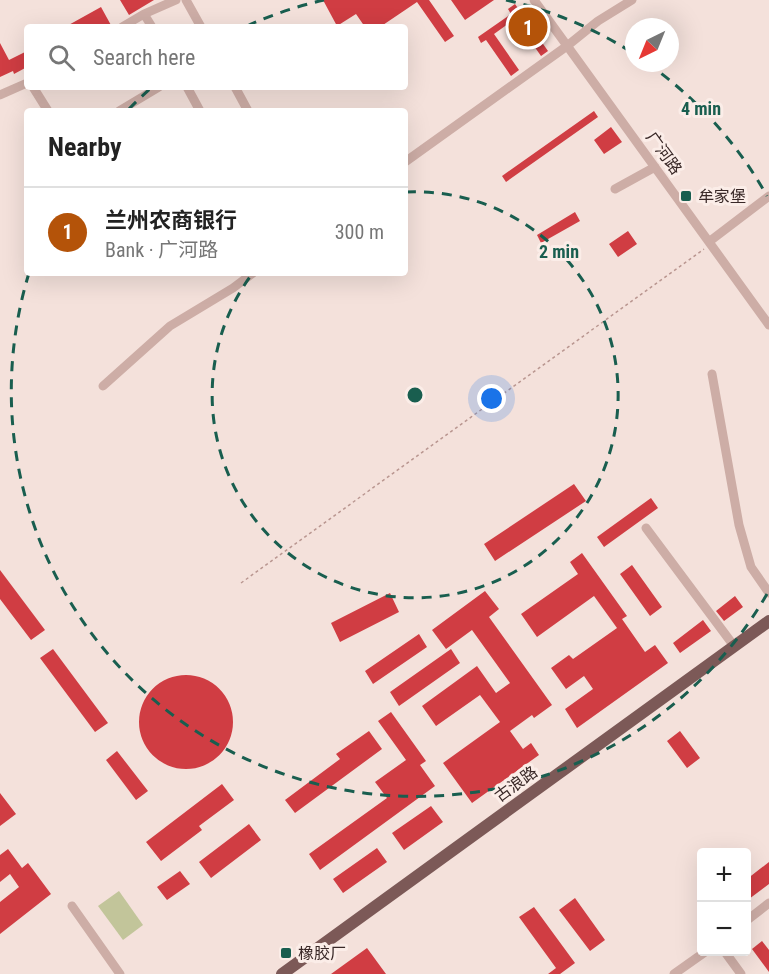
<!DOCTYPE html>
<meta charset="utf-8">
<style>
body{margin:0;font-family:"Roboto Condensed","Noto Sans SC",sans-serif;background:#f2f2f2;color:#222}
.controls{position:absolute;right:18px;bottom:18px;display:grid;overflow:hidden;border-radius:6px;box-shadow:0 6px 24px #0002}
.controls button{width:54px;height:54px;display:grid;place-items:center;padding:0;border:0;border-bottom:2px solid #e0e0e0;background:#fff;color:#222;font:30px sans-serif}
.compass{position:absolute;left:625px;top:18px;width:54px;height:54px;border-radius:50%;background:#fff;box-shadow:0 6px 24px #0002;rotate:223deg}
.you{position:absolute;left:492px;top:399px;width:21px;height:21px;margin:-15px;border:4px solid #fff;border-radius:50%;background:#1a73e8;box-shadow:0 0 0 9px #1a73e833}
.badge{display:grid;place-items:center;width:39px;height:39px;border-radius:50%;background:#b45309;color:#fff;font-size:20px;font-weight:700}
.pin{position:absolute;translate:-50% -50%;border:3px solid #fff;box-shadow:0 2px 6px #0006}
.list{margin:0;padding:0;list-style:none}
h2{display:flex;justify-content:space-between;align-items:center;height:78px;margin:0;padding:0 24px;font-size:26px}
h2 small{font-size:20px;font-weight:400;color:#767676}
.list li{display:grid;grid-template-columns:39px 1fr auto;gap:18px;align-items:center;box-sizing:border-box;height:90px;padding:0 24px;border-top:2px solid #e0e0e0}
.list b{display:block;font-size:22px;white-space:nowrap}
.list p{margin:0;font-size:20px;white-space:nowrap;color:#767676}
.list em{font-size:20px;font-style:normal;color:#767676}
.icon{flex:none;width:33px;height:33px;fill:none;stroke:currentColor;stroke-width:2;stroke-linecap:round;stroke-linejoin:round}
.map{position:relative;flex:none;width:769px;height:974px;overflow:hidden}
.search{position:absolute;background:#fff;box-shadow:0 6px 24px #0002;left:24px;top:24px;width:384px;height:66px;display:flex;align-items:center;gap:15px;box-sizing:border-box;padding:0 21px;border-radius:6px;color:#767676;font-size:22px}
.panel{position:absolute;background:#fff;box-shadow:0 6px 24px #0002;left:24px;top:108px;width:384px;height:168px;border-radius:6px}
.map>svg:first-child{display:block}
</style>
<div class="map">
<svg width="769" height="974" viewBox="0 0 769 974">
<rect width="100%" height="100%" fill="#f4e1db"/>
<!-- green -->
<path fill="#c2c59a" d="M 119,891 L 143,925 L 123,940 L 98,906 Z"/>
<!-- building -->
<path fill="#d03d43" d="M 120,0 L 154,0 L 129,15 Z
M 323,0 L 429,0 L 454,36 L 445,42 L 417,2 L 380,27 L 365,27 L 356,14 L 337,26 Z
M 451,0 L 494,0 L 465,20 Z
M 515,4 L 548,51 L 541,56 L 515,19 L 494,34 L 519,70 L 511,76 L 486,40 L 481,43 L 478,37 L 511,14 L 508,9 Z
M 101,7 L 112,27 L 65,27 Z
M 0,43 L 9,60 L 27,51 L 27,67 L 14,74 L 13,71 L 0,77 Z
M 594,111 L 598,117 L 506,182 L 502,176 Z
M 611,127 L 622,142 L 604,154 L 594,140 Z
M 575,212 L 580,221 L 541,243 L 537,235 Z
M 628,231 L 637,244 L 618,257 L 609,244 Z
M 574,484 L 586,501 L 495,561 L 484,544 Z
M 651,498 L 658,508 L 604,547 L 597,537 Z
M 582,553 L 627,616 L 622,619 L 645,652 L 655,645 L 668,663 L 577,728 L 565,709 L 593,689 L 584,676 L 566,689 L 551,668 L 569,655 L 573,659 L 617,628 L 594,596 L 537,637 L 521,614 L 578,574 L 570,562 Z
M 632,565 L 662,607 L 650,616 L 620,574 Z
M 0,570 L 45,630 L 31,640 L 0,599 Z
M 485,591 L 499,609 L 489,617 L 552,705 L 534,718 L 532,715 L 510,731 L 523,749 L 531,743 L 539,755 L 472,803 L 443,763 L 500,722 L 480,695 L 436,726 L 422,706 L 477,666 L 496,693 L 510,683 L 472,630 L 446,649 L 432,630 Z
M 390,593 L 399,612 L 340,642 L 331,623 Z
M 735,596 L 743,607 L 724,621 L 716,611 Z
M 703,620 L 711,631 L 680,653 L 673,643 Z
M 419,634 L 427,647 L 373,684 L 365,671 Z
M 53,649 L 108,723 L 95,732 L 40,658 Z
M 451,649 L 460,663 L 399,706 L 390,692 Z
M139 722a47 47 0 1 1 94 0a47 47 0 1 1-94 0Z
M 391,712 L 426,761 L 420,765 L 435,786 L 320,870 L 309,854 L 387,798 L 375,782 L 406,760 L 378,721 Z
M 369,731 L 382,749 L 295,813 L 285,800 L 340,759 L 336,754 Z
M 680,731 L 700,758 L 687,768 L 667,741 Z
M 117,751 L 148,791 L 136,800 L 106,760 Z
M 222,784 L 234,800 L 199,826 L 202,830 L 161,861 L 146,842 Z
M 0,793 L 16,814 L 0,826 Z
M 431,806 L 443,822 L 404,850 L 392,833 Z
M 249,824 L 261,840 L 211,878 L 199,862 Z
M 377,848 L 387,862 L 343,893 L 333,879 Z
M 8,849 L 22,868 L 28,863 L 51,894 L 0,934 L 0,902 L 19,887 L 10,874 L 0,882 L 0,855 Z
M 769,862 L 769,884 L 749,899 L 747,895 L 747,879 Z
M 180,871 L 190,884 L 167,900 L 157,887 Z
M 575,898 L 605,940 L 590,951 L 559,910 Z
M 534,907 L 575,963 L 560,974 L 548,974 L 556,968 L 519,917 Z
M 762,941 L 769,950 L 769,972 L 752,949 Z
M 367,948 L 386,974 L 331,974 Z"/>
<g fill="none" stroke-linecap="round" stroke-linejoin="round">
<!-- path -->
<path stroke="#b99690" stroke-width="1.5" stroke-dasharray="3 3" stroke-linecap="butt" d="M 241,583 L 704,249"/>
<!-- minor -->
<path stroke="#cdada6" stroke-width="9" d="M 186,0 L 201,27
M 534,0 L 769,325
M 144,14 L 152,27
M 122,27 L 144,14 L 176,0
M 33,87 L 48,111
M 187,87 L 200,111
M 235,87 L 248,111
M 0,95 L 27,83
M 119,111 L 159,87
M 405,162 L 567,46 L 598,21 L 632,0
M 615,189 L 655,167
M 710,241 L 769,196
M 712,374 L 739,525 L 751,567 L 769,593
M 103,386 L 170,326 L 233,288 L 253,273
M 646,528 L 734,646
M 72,906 L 120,974
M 746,921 L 769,903
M 725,952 L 741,974
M 674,974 L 705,952"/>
<!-- major -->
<path stroke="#7c5957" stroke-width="12" d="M 282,974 L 769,621"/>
</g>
<!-- distance rings -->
<g fill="none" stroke="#195e4f" stroke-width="3" stroke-dasharray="10 8">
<path d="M406 192A203 203 0 1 1 252 274"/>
<path d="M767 594A405 405 0 0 1 29 273M129 109A405 405 0 0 1 152 87M247 26A405 405 0 0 1 324 0M506 0A405 405 0 0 1 633 53M647 63A405 405 0 0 1 767 196"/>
</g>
<!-- markers -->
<g fill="#195e4f" stroke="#fbede8" stroke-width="2">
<rect x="680" y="190" width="12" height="12" rx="3"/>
<rect x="280" y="947" width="12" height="12" rx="3"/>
</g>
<g text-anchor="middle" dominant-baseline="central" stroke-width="6" stroke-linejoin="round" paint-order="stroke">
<!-- street labels -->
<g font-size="16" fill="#392827" stroke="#fbede8">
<text transform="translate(664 153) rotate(54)">广河路</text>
<text transform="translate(516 784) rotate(-36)">古浪路</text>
</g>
<!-- poi labels -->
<g font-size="16" fill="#392827" stroke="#fbede8" text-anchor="start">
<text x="698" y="196">牟家堡</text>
<text x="298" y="953">橡胶厂</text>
</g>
</g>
<circle cx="415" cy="395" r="9" fill="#195e4f" stroke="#fbede8" stroke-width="3"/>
<g font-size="18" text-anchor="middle" font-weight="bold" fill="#195e4f" stroke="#fbede8" stroke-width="6" stroke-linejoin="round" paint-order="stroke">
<text x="701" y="115">4 min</text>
<text x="559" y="258">2 min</text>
</g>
</svg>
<div class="controls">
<button>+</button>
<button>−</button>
</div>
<svg class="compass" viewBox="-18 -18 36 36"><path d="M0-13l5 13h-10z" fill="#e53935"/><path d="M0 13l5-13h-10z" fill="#767676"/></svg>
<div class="you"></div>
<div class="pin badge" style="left:528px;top:27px">1</div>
<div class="search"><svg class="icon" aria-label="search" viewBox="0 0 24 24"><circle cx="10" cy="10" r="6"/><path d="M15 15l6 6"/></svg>Search here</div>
<section class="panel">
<h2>Nearby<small></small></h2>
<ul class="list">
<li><span class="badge">1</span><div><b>兰州农商银行</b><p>Bank · 广河路</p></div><em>300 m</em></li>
</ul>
</section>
</div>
